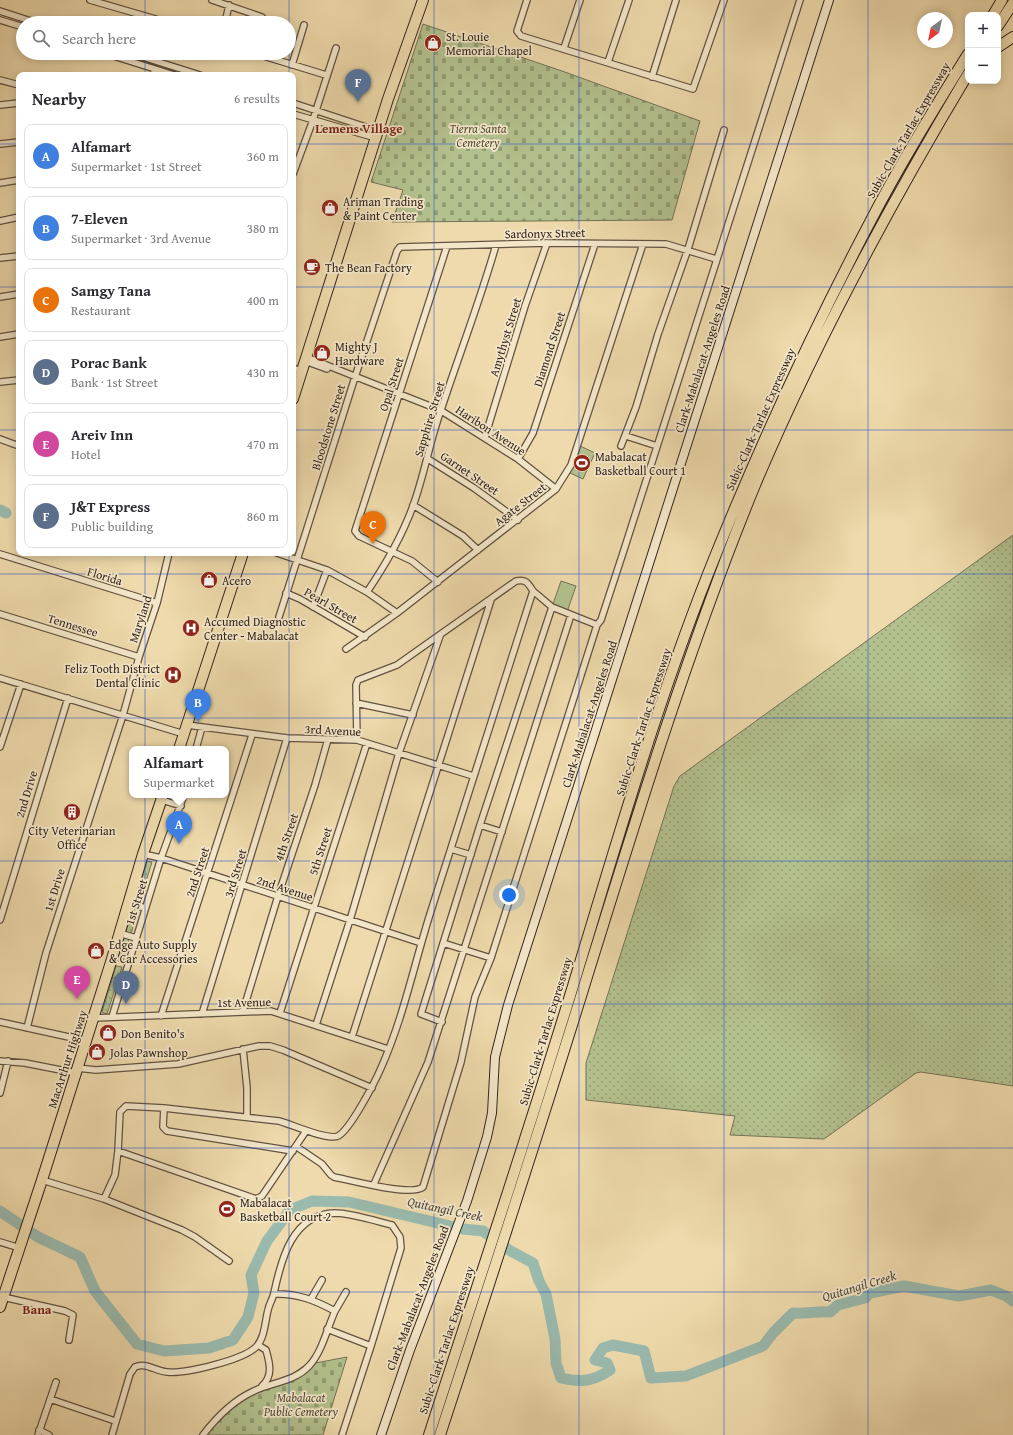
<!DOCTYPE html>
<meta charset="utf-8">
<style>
body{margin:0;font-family:"Gentium Book Plus",serif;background:#f2f2f3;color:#2b2b33}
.controls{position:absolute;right:12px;top:12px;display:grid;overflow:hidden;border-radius:8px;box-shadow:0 2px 10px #0003}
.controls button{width:36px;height:36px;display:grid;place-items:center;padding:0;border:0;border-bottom:1px solid #e1e1e2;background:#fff;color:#2b2b33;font:20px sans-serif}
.compass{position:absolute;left:917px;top:12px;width:36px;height:36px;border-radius:50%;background:#fff;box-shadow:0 2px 10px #0003;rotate:213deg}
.you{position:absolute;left:509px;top:895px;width:14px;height:14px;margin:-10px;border:3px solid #fff;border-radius:50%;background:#1a73e8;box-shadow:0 0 0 6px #1a73e833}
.badge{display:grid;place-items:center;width:26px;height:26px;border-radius:50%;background:#8f2418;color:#fff;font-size:13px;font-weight:700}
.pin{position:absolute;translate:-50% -33px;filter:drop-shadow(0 1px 2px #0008)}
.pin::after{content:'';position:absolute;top:21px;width:14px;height:12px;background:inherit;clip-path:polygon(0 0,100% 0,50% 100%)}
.popup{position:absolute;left:129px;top:746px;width:100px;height:52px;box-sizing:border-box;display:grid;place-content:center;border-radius:8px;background:#fff;filter:drop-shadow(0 1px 3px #0005);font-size:13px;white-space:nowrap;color:#7c7c81}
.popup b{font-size:15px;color:#2b2b33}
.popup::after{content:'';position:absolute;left:50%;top:100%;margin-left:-8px;border:8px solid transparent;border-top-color:#fff}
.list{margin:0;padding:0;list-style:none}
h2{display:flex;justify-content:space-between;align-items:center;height:52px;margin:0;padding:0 16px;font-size:17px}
h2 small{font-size:13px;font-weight:400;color:#7c7c81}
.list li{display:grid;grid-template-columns:26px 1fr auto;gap:12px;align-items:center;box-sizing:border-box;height:64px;margin:0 8px 8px;padding:0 8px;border:1px solid #e1e1e2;border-radius:8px}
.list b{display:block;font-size:15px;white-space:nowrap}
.list p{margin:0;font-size:13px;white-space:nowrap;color:#7c7c81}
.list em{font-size:13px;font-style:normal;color:#7c7c81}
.icon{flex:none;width:22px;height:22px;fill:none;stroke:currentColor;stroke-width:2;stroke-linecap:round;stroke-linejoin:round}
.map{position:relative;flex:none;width:1013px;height:1435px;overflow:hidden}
.search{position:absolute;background:#fff;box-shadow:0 2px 10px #0003;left:16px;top:16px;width:280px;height:44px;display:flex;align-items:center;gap:10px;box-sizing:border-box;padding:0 14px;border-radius:22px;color:#7c7c81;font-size:15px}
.panel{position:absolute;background:#fff;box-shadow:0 2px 10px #0003;left:16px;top:72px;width:280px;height:484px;border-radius:8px}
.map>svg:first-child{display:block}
</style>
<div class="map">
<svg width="1013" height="1435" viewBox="0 0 1013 1435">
<defs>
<pattern id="green-dots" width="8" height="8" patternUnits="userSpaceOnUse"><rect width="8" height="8" fill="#b3c18e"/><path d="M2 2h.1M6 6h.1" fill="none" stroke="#929d73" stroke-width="1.8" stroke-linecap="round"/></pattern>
<pattern id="cemetery-stones" width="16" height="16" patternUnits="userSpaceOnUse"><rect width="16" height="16" fill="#b3c18e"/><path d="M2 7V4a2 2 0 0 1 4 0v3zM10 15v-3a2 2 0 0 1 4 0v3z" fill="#929d73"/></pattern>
</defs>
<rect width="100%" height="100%" fill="#eedaac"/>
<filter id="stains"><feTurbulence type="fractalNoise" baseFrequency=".005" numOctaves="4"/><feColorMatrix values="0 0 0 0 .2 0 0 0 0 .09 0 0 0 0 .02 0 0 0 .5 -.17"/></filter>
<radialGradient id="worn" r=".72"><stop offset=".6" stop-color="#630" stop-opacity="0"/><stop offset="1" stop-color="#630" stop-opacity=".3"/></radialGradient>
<!-- green -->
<path fill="url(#green-dots)" stroke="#737356" d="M 1013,535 L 1013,1086 L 921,1072 L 916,1073 L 824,1139 L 730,1135 L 735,1116 L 586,1100 L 586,1063 L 674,786 L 680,776 Z
M 147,861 L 152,862 L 139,904 L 135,903 Z
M 133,906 L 138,908 L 131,934 L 126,932 Z
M 124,937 L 129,938 L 123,963 L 117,961 Z
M 116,966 L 122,967 L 107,1014 L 102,1012 Z"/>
<!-- cemetery -->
<path fill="url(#cemetery-stones)" stroke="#737356" d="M 423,24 L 562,71 L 700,121 L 672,220 L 392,222 L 403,190 L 371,182 Z
M 347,1357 L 323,1435 L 202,1435 L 203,1432 L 219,1413 L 233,1400 L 267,1384 L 276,1385 L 305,1365 Z"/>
<!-- pitch -->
<path fill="#b3c18e" stroke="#737356" d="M 580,446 L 595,453 L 583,479 L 568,472 Z
M 561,581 L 576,586 L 567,612 L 552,607 Z
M 226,1201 L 234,1205 L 228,1217 L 220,1213 Z"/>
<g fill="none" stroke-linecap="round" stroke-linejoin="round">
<!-- river -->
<path stroke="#9abaae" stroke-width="11" d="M 0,510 L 6,513
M 0,1211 L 38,1237 L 80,1257 L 95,1291 L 137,1344 L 164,1351 L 209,1348 L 233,1340 L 248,1317 L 254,1293 L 251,1275 L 267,1241 L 290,1210 L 312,1201 L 349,1202 L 463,1229 L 483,1231 L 509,1250 L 533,1263 L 539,1281 L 546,1294 L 555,1339 L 556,1363 L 561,1378 C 580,1383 594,1381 610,1370 L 607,1363 L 595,1360 L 603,1348 L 613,1345 L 644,1351 L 651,1378 L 686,1376 L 763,1346 L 773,1333 L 793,1313 C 806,1314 817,1311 830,1312 L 838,1305 L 865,1298 L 870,1293 L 904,1286 L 959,1296 L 991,1290 L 1006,1296 L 1013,1301"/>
<defs>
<path id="street" d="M 90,0 L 169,23
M 212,0 L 262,17 L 265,23
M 527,0 L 517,31 L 521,36 L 693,89 L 724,0
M 0,11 L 37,23
M 0,20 L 23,27
M 225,23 L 229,5
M 564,48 L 580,0
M 104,53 L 174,75
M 130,53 L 200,75
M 254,53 L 326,75
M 608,62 L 629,0
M 292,65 L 304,25
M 153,75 L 155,69
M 652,77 L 676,0
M 0,80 L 19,85
M 293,103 L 378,131
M 0,105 L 19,103
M 293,114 L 376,138
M 0,144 L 19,142
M 293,174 L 313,120 L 336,48
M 0,183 L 19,180
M 0,221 L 19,217
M 0,258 L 19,256
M 0,297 L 19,294
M 0,337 L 19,334
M 306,357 L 440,410 L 518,459 L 556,489
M 305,361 L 327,369
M 293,368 L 302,371
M 0,382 L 19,380
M 626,436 L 657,446
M 485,437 L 525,306 L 547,243
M 0,439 L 19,446
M 621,446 L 636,407 L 658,334 L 688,249 L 724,130
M 428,459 L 474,488 L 518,520
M 518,459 L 533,433 L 595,244
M 413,505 L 463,536 L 478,550
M 277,553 L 327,570 L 367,592 L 397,613
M 0,554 L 157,603
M 438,582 L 412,561 L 359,536 L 355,531 L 447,246
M 533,591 L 552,607 L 597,625
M 367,592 C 386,564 403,535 414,503 C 425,472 430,440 441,410 C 459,355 480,301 496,245
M 286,593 L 300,599 L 365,637
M 313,607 L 327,570
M 0,614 L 139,657
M 279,617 L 355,377 L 397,251 L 400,247 L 547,243 L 666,244 L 716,259
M 346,649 L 397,613 L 556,489 L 571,465 L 643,244
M 0,678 L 184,734
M 356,703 L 413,715
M 187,725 L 287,738 L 357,740 L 473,776
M 0,747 L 21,684
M 196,749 L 202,727
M 162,800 L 181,806
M 480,825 L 502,832
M 451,849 L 471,855
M 143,854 L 161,858 L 421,943
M 128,903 L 145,908
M 0,920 L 68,698
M 119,933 L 136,938
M 443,943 L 491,958
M 243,1011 L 278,896 L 315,785 L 328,739
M 280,1013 L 367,743
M 202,1014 L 287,738
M 161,1016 L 252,735
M 112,1017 L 161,858 L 184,795
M 94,1018 L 271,1011 L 388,1049
M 0,1022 L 87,1041
M 442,1022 L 421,1014 L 480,825 L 552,607
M 316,1025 L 350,920 L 399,753 L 440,636
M 27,1028 L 46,953 L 123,715 L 139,657 L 157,603 L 169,553
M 352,1037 L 491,600
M 243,1049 L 247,1088 L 247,1117
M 0,1061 L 25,1063 L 76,1073
M 77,1068 L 96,1070 L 178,1064 L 259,1046 L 270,1046 L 283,1050 L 372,1088
M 0,1093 L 8,1061
M 164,1108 L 163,1127 L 167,1131 L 293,1151
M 297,1147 L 322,1164 L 331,1175 L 334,1177 C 350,1180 412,1197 423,1187 L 461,1062 L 475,997 L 491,958 L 597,625 L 601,620 L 622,556 L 800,0
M 118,1151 L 256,1199 L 262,1196 L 306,1131
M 42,1180 L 104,1199 L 182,1230 L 195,1237 L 229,1261
M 374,1184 L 428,1062 L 571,615
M 104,1199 L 115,1175 L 118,1151 L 120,1112 L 126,1106 L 164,1108 L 279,1121 C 291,1124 328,1141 338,1136 C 350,1130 375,1082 381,1068 C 403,1019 414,965 430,914 C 464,806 498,698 533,591 C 528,583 526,579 516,581 L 397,665 L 358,680 L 356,685 L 357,740
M 0,1242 L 20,1248
M 3,1297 L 65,1311 L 73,1315 L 69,1340
M 311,1299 L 322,1280
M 335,1311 L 346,1292
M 327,1329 L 371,1346 L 342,1435
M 258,1345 L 266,1350 C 270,1364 273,1376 262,1386
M 50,1399 L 115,1421
M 39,1430 L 49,1435
M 38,1435 L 56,1382
M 112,1435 L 130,1374 L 135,1367 C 146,1362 155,1371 167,1372 C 185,1374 243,1360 256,1347 C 265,1338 265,1321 268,1310 C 269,1304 273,1299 274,1293 C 281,1260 292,1214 335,1213 C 350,1213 376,1221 392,1225 L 400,1237 L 401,1248 L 371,1346
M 203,1435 C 216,1418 234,1400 254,1391 C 272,1382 294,1382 309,1366 C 322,1352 327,1329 335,1311 C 314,1300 297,1293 274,1294"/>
<path id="secondary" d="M 381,1435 L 410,1350 L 467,1201 L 487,1137 L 492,1113 L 495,1057 L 508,1005 L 829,0"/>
<path id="highway" d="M 993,15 L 1002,0
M 998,26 L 1013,3
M 998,47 L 1013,37
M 293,399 L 388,99 L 423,0
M 179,749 L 243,553
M 0,1307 L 42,1180 L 111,962 L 143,854 L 163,795
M 429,1435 C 477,1286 527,1137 573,986 C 617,842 659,694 716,554 C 762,441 813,330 870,222 C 900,164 934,109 968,54
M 440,1435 C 488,1288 536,1141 582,993 C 635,822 687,651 755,485 C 815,343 889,206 968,74"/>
</defs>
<!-- street casing -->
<use href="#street" stroke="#625241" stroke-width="8"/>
<!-- secondary casing -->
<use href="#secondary" stroke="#33251d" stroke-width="10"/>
<!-- highway casing -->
<use href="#highway" stroke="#33251d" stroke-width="12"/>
<!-- street -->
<use href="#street" stroke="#f4e7c9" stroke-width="5.5"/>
<!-- secondary -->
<use href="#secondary" stroke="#f4e7c9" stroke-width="8"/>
<!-- highway -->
<use href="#highway" stroke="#eedaac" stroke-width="10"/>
</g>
<!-- grid -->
<path fill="none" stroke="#1d4ed8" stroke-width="1" stroke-opacity="0.55" d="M 145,0 L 145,23M 289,0 L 289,75M 434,0 L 434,1435M 579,0 L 579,1435M 724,0 L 724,1435M 868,0 L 868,1435M 145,53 L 145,75M 0,144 L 19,144M 293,144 L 1013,144M 0,287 L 19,287M 293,287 L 1013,287M 0,430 L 19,430M 293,430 L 1013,430M 145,553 L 145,1435M 289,553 L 289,1435M 0,574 L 1013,574M 0,718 L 1013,718M 0,861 L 1013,861M 0,1004 L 1013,1004M 0,1148 L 1013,1148M 0,1292 L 1013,1292"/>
<!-- icons -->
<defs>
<symbol id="shop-disc" viewBox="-11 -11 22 22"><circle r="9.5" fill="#8f2418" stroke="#f4e7c9"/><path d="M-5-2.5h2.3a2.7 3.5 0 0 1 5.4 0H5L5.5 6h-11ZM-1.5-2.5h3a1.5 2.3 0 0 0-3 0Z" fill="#fff"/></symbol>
<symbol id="cafe-disc" viewBox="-11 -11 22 22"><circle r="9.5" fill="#8f2418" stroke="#f4e7c9"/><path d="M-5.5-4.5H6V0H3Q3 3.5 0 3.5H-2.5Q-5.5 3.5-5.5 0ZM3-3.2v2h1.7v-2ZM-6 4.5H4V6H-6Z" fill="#fff"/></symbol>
<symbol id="stadium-disc" viewBox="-11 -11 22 22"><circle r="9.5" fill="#8f2418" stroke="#f4e7c9"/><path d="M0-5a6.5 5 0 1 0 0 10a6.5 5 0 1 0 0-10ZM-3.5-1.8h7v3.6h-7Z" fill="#fff"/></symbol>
<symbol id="hospital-disc" viewBox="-11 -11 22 22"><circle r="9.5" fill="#8f2418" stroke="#f4e7c9"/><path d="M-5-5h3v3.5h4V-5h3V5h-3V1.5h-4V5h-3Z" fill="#fff"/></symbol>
<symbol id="building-disc" viewBox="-11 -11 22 22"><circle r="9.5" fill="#8f2418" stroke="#f4e7c9"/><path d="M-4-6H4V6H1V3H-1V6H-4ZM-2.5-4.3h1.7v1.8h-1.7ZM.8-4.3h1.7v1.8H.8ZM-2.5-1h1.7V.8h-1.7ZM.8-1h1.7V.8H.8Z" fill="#fff"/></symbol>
</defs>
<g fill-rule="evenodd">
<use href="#shop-disc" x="423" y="33" width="20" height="20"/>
<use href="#shop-disc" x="320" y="198" width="20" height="20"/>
<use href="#cafe-disc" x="302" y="257" width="20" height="20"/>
<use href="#shop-disc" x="312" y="343" width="20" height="20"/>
<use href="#stadium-disc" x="572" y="453" width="20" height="20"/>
<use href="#shop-disc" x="199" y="570" width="20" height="20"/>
<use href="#hospital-disc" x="181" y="618" width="20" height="20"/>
<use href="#hospital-disc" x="163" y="665" width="20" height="20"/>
<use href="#building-disc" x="62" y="802" width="20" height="20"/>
<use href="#shop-disc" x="86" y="941" width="20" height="20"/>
<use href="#shop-disc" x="98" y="1023" width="20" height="20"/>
<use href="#shop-disc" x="87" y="1042" width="20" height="20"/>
<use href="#stadium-disc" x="217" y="1199" width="20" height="20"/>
</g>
<g text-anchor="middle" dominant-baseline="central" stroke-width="3.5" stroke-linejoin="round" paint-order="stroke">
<!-- poi labels -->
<g font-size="12" fill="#33251d" stroke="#f4e7c9" text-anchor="start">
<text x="446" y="36">St. Louie<tspan x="446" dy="14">Memorial Chapel</tspan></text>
<text x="343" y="201">Ariman Trading<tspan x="343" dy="14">&amp; Paint Center</tspan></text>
<text x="325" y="267">The Bean Factory</text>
<text x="335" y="346">Mighty J<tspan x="335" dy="14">Hardware</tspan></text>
<text x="595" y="456">Mabalacat<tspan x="595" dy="14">Basketball Court 1</tspan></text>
<text x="222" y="580">Acero</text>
<text x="204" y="621">Accumed Diagnostic<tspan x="204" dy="14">Center - Mabalacat</tspan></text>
<text x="160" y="668" text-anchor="end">Feliz Tooth District<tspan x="160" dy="14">Dental Clinic</tspan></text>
<text x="72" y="830" text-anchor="middle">City Veterinarian<tspan x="72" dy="14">Office</tspan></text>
<text x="109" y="944">Edge Auto Supply<tspan x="109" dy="14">&amp; Car Accessories</tspan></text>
<text x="121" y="1033">Don Benito's</text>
<text x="110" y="1052">Jolas Pawnshop</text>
<text x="240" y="1202">Mabalacat<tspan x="240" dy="14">Basketball Court 2</tspan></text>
</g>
<!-- park labels -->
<g font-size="12" font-style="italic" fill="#534c39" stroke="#f4e7c9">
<text x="478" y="128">Tierra Santa<tspan x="478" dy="14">Cemetery</tspan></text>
<text x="301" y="1397">Mabalacat<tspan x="301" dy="14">Public Cemetery</tspan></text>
</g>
<!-- street labels -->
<g font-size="12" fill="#33251d" stroke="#f4e7c9">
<text transform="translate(908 130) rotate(-60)">Subic-Clark-Tarlac Expressway</text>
<text transform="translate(545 233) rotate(-1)">Sardonyx Street</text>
<text transform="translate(505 337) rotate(-73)">Amythyst Street</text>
<text transform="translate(549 349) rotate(-72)">Diamond Street</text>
<text transform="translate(702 359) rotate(-72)">Clark-Mabalacat-Angeles Road</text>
<text transform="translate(391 384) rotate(-72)">Opal Street</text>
<text transform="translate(429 419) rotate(-73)">Sapphire Street</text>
<text transform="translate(760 419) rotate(-66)">Subic-Clark-Tarlac Expressway</text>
<text transform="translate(328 427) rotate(-73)">Bloodstone Street</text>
<text transform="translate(491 430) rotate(33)">Haribon Avenue</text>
<text transform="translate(470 473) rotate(34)">Garnet Street</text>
<text transform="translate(520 504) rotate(-38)">Agate Street</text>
<text transform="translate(105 576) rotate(17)">Florida</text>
<text transform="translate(331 605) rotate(30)">Pearl Street</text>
<text transform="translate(140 619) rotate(-72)">Maryland</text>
<text transform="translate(73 625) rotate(17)">Tennessee</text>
<text transform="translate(589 714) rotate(-72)">Clark-Mabalacat-Angeles Road</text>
<text transform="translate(643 722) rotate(-72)">Subic-Clark-Tarlac Expressway</text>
<text transform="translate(333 730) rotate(3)">3rd Avenue</text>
<text transform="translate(26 794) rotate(-73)">2nd Drive</text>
<text transform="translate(286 837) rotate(-71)">4th Street</text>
<text transform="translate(320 851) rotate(-72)">5th Street</text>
<text transform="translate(197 872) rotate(-72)">2nd Street</text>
<text transform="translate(235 873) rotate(-73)">3rd Street</text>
<text transform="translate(285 888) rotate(18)">2nd Avenue</text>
<text transform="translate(54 890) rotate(-73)">1st Drive</text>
<text transform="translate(136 902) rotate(-72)">1st Street</text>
<text transform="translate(244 1002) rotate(-1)">1st Avenue</text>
<text transform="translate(545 1031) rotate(-73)">Subic-Clark-Tarlac Expressway</text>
<text transform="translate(67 1059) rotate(-72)">MacArthur Highway</text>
<text transform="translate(417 1298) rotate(-69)">Clark-Mabalacat-Angeles Road</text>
<text transform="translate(446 1340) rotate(-72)">Subic-Clark-Tarlac Expressway</text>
</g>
<!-- neighbourhood labels -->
<g font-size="13" font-weight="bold" fill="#7a1f14" stroke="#f4e7c9">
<text x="359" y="128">Lemens Village</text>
<text x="37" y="1309">Bana</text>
</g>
<!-- water labels -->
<g font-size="13" font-style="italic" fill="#4d4a41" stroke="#f4e7c9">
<text transform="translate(445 1209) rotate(12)">Quitangil Creek</text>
<text transform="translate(859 1286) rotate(-17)">Quitangil Creek</text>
</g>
</g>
<rect width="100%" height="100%" filter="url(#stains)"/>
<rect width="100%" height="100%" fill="url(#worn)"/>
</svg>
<div class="controls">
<button>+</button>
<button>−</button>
</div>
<svg class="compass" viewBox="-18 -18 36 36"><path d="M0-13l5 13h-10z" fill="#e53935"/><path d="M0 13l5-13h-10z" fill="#7c7c81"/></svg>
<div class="you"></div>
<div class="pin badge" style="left:179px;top:844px;background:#3f7fe0">A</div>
<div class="popup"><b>Alfamart</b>Supermarket</div>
<div class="pin badge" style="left:198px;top:722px;background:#3f7fe0">B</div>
<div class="pin badge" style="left:373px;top:544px;background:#e8710a">C</div>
<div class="pin badge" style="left:126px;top:1004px;background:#5c6f8a">D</div>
<div class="pin badge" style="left:77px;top:999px;background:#d1479c">E</div>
<div class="pin badge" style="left:358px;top:102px;background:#5c6f8a">F</div>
<div class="search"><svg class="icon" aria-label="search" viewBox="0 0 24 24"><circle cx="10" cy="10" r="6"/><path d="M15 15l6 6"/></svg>Search here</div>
<section class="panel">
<h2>Nearby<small>6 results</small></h2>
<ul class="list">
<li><span class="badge" style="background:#3f7fe0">A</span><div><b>Alfamart</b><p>Supermarket · 1st Street</p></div><em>360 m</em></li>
<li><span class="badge" style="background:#3f7fe0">B</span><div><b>7-Eleven</b><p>Supermarket · 3rd Avenue</p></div><em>380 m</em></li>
<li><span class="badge" style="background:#e8710a">C</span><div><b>Samgy Tana</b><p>Restaurant</p></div><em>400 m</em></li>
<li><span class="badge" style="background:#5c6f8a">D</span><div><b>Porac Bank</b><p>Bank · 1st Street</p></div><em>430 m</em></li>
<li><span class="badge" style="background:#d1479c">E</span><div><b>Areiv Inn</b><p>Hotel</p></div><em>470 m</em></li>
<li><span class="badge" style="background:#5c6f8a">F</span><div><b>J&amp;T Express</b><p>Public building</p></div><em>860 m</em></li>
</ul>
</section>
</div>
